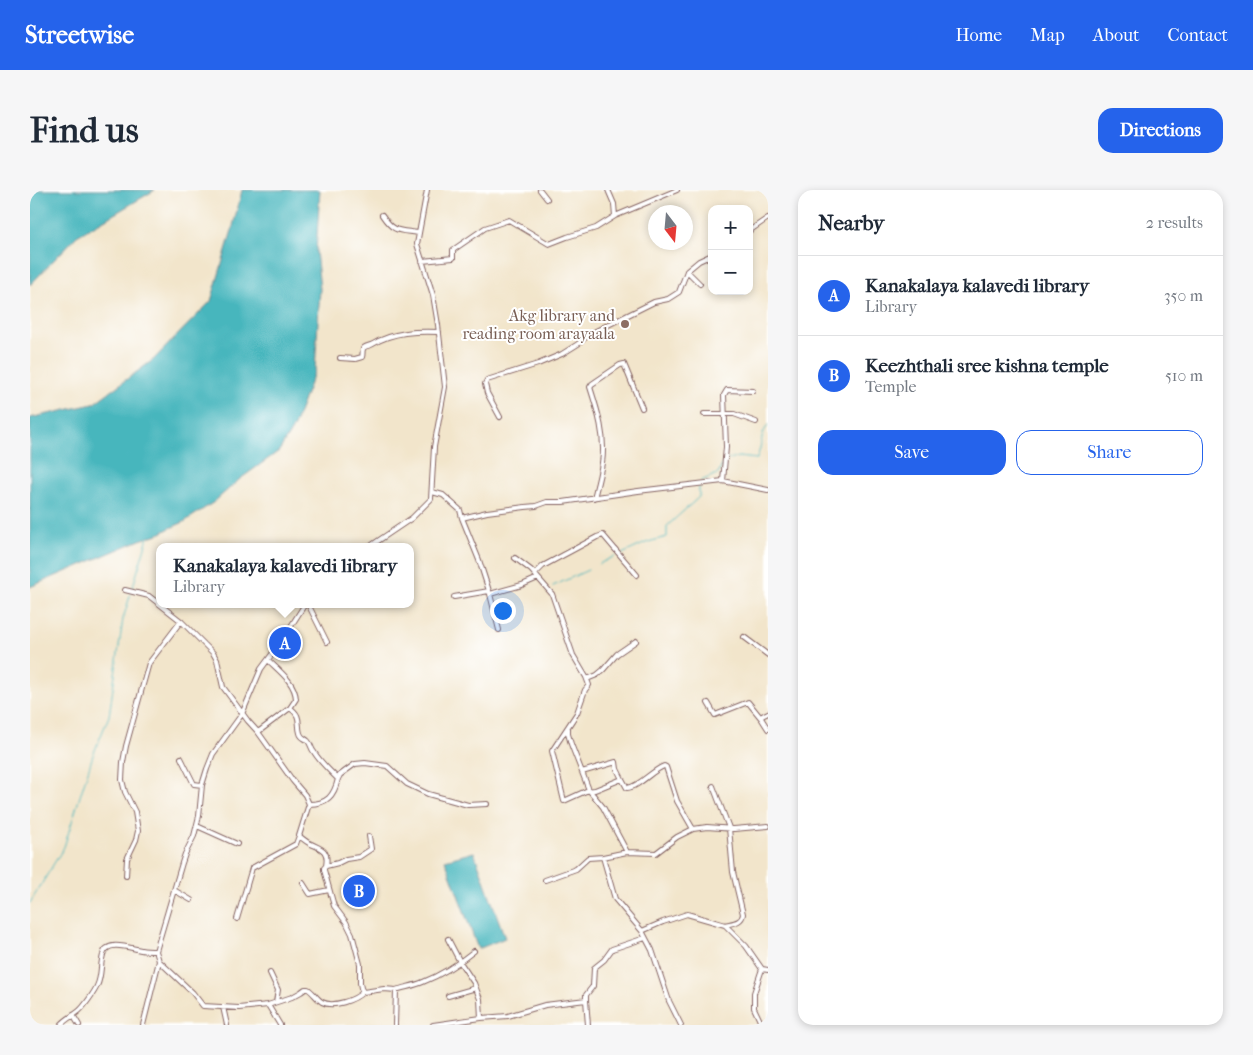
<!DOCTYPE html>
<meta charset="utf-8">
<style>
body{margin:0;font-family:"IM FELL French Canon",serif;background:#f6f6f7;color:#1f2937}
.controls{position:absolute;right:15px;top:15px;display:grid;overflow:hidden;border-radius:10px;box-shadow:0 2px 8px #0003}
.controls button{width:45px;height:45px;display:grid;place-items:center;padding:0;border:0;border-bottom:1px solid #e0e1e3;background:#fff;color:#1f2937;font:25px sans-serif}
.compass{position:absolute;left:618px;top:15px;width:45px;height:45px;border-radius:50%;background:#fff;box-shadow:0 2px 8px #0003;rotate:164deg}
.you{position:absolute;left:472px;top:420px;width:18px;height:18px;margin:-12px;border:4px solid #fff;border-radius:50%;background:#1a73e8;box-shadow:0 0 0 8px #1a73e833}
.badge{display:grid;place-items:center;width:32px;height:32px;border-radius:50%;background:#2563eb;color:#fff;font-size:16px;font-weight:700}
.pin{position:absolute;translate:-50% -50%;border:2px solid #fff;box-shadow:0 1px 5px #0006}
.popup{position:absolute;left:126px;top:353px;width:258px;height:65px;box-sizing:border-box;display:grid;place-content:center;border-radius:10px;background:#fff;filter:drop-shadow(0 1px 4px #0005);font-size:16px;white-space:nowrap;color:#747a83}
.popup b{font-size:19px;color:#1f2937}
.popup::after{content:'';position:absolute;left:50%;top:100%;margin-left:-10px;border:10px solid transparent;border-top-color:#fff}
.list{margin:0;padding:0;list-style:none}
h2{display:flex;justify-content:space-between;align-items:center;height:65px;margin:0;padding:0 20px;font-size:21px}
h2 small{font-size:16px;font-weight:400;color:#747a83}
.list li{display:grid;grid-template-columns:32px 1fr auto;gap:15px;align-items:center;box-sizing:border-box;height:80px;padding:0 20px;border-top:1px solid #e0e1e3}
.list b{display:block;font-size:19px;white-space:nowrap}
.list p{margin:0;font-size:16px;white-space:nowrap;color:#747a83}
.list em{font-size:16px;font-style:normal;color:#747a83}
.actions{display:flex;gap:10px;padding:15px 20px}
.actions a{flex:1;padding:11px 0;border:1px solid #2563eb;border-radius:15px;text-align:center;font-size:18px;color:#2563eb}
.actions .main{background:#2563eb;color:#fff}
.map{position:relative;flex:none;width:738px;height:835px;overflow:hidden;border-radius:15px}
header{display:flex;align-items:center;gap:30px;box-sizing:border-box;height:70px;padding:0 25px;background:#2563eb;color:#fff}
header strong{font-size:24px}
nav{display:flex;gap:28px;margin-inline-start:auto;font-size:18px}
.intro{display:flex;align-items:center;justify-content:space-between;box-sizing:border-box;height:120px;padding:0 30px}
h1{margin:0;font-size:35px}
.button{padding:12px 22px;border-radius:15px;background:#2563eb;color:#fff;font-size:18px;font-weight:700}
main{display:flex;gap:30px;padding:0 30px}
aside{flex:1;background:#fff;border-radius:15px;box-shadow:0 2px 8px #0003}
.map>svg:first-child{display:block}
</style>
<header>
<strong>Streetwise</strong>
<nav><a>Home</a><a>Map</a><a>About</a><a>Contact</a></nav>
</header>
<div class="intro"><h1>Find us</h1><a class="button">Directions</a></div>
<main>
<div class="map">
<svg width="738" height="835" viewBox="0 0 738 835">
<rect width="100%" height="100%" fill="#fff"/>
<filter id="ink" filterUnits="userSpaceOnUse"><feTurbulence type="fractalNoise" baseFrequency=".02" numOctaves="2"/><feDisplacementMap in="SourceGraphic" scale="10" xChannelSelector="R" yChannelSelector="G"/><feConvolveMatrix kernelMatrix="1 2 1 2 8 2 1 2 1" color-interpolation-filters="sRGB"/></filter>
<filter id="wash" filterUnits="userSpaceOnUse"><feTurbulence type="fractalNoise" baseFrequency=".0096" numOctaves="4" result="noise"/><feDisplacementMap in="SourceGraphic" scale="20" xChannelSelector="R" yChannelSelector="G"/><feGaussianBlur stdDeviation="1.12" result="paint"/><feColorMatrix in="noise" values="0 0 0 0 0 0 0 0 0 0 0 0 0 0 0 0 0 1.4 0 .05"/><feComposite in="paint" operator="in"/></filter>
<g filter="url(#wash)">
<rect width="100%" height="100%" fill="#f2e5cb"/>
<!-- water -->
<path fill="#46b6bd" stroke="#486a74" d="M 0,0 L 125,0 L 47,46 L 0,95 Z
M 212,0 L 290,0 L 286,61 L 290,99 L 285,180 L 264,236 L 249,261 L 210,289 L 184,312 L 154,332 L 138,339 L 131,343 L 110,350 L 0,397 L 0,228 L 63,214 L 123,170 L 181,111 L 202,40 Z
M 444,662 L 475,748 L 448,759 L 415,670 Z"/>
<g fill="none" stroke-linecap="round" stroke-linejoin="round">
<!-- stream -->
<path stroke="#46b6bd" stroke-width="1" d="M 698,269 L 709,267 L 727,269 L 730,258 L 733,243 L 738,235
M 671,291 L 689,283 L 693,272
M 592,364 L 618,352 L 637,347 L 637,336 L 669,307 L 669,297
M 569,374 L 585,366
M 523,396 L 558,380
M 0,713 L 34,657 L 63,565 L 79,526 L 93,429 L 118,347"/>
</g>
</g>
<g filter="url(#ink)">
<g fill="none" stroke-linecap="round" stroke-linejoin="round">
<defs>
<path id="street" d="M 510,0 L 517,9
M 352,25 C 364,43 369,40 388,43
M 585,26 L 647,0
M 719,41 L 738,28
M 392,71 L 423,68 L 423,60 L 455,38 L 479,30 L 519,54 L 537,47 L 566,38 L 585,26 L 584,14 L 578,0
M 657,81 L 670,94
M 310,168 L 325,169 L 332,167 C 333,165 332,162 333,159 C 334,156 340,156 343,154 C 363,142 386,141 409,142
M 674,224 L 704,224 L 726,232
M 470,227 L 457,203 L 455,194 L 457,190 L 508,174 L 532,164 L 548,154 L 558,145 L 624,112 L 638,109 L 649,102 L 657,81 L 669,71 L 682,65
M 693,291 L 696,257 L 694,205 L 697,200 L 723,201
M 402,302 L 413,305 L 430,320 L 432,328 L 449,370 L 460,404 L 492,395 L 508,388
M 564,308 C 567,296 570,285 572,273 C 576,247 568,222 560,197 L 562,194 L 590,175 L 594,174 L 612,218
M 432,328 L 457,322 L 495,317 L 506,316 L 517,312 L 533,312 L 608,301 L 693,291 L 738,300
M 339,357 L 382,328 L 401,309 L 404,257 L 415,197 L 408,135 L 403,105 L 387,54 L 397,0
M 485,368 L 501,380 L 522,404 L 543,465 L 556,487 L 559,495 L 555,500 L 547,523 L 522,561 L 534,611 L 556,601 L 565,600 L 592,589 L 597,598 C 609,597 621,581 634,576 L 636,577 L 647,611 L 663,639 L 647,647 L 626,663 L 597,662
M 505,384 L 513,376 L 567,347 L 573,345 L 607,385
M 95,400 L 119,406 L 151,431 L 183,463 L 187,470 L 193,497 L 218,531 L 228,542 L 263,591 L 275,605 L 279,614 C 297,614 304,606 308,589 C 300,581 290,572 284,562 C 281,559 281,554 278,551 C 275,548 271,548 270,543 C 267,533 272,526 260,518 L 266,509 C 265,492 249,481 238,470
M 460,404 L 469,440
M 424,407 L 459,401
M 278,414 L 297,452
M 714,447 L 738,465
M 557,489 L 567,485 L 573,480 L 587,464 L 606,451
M 678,513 L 685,525 L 718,512 L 731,528
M 738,523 L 732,526 L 731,528 L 738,539
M 538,538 L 538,544 L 541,554 L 559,600 L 573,617 L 597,662 L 573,667 L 585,709 L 612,741 L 633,732 L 657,724 L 695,735 L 716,756 L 732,779 L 738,780
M 228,542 L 260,518
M 151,568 L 164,594 L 172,595
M 552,582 L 586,572 L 587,579 L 592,589
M 308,589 L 310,585 L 325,574 L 335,573 L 357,576 L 377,594 L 398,604 L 438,615 L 457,614
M 683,596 L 699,638 L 703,682 L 713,724 C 712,733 702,733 695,735
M 279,614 L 269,646 C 272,648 275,651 279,653 C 291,659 299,659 296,676
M 167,636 L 207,654
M 663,639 L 677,637 L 704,639 L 738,636
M 339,646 L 341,659 L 329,667 L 316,669 L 308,673 L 296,676 L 294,678 L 294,680 L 304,716 L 316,732 L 322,744 L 330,774 L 330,793 L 331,798 L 333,802 L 354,799 L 366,800 L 365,835
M 96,686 L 97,669 L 106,650 L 108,641 L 105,622 L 95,602 L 92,590 L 93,572 L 96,556 L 119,473 L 151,431
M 515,690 L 546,679 L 558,668 L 573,667
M 273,693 L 280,704 L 299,700
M 144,700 L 161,710
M 207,729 L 222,678 L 266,654 L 269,646
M 612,741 L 622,760 L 639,811 L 651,835
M 418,749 L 430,772 L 444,793 L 450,809 L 451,828
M 129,771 L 163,803 L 173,816 L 209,818 L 238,815 L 262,807 L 271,802 L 275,799 L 278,799 C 283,802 287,809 292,812 C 303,818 325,810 333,802
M 732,779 L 724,803 L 724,818 L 732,835
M 240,783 L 248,800 L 246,812
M 366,800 C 375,797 384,796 393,792 C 411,785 428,774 444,761
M 418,806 L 446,798
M 556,810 L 558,835
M 238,815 L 250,835
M 193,817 L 197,835
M 43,825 L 49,835
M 31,835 C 36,829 43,826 49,821 C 54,817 65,801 67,796 C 72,786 70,775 73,765 C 76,749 100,758 111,760 C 116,761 121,761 126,761
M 113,835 L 129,771 L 126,761 L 152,673 L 155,664 L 164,646 L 169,626 L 172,595 L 177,579 L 183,564 L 212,524 L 231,479 L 251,452 L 275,414
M 403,835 L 451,828 L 478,826 L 515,815 L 556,810 L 556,805 L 563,796 L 564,778 L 574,770 L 582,759 L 615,748"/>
</defs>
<!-- street casing -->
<use href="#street" stroke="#856463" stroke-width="6"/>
<!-- street -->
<use href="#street" stroke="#fff" stroke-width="4"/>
</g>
</g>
<!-- markers -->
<circle fill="#8d6e63" stroke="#fff" stroke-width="2" cx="595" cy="134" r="5"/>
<g text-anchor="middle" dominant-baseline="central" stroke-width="4" stroke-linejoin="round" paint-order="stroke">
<!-- education labels -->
<g font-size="16" fill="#785e54" stroke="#fff" text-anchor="end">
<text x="585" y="125">Akg library and<tspan x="585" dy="18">reading room arayaala</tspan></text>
</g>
</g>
</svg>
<div class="controls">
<button>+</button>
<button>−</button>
</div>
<svg class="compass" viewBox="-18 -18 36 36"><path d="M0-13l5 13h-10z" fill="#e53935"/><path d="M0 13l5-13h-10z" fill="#747a83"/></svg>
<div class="you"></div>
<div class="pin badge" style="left:255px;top:453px">A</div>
<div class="popup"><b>Kanakalaya kalavedi library</b>Library</div>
<div class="pin badge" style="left:329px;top:701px">B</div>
</div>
<aside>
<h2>Nearby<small>2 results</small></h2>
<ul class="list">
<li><span class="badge">A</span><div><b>Kanakalaya kalavedi library</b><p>Library</p></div><em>350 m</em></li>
<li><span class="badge">B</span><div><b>Keezhthali sree kishna temple</b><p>Temple</p></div><em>510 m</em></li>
</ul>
<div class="actions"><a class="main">Save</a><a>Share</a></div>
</aside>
</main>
